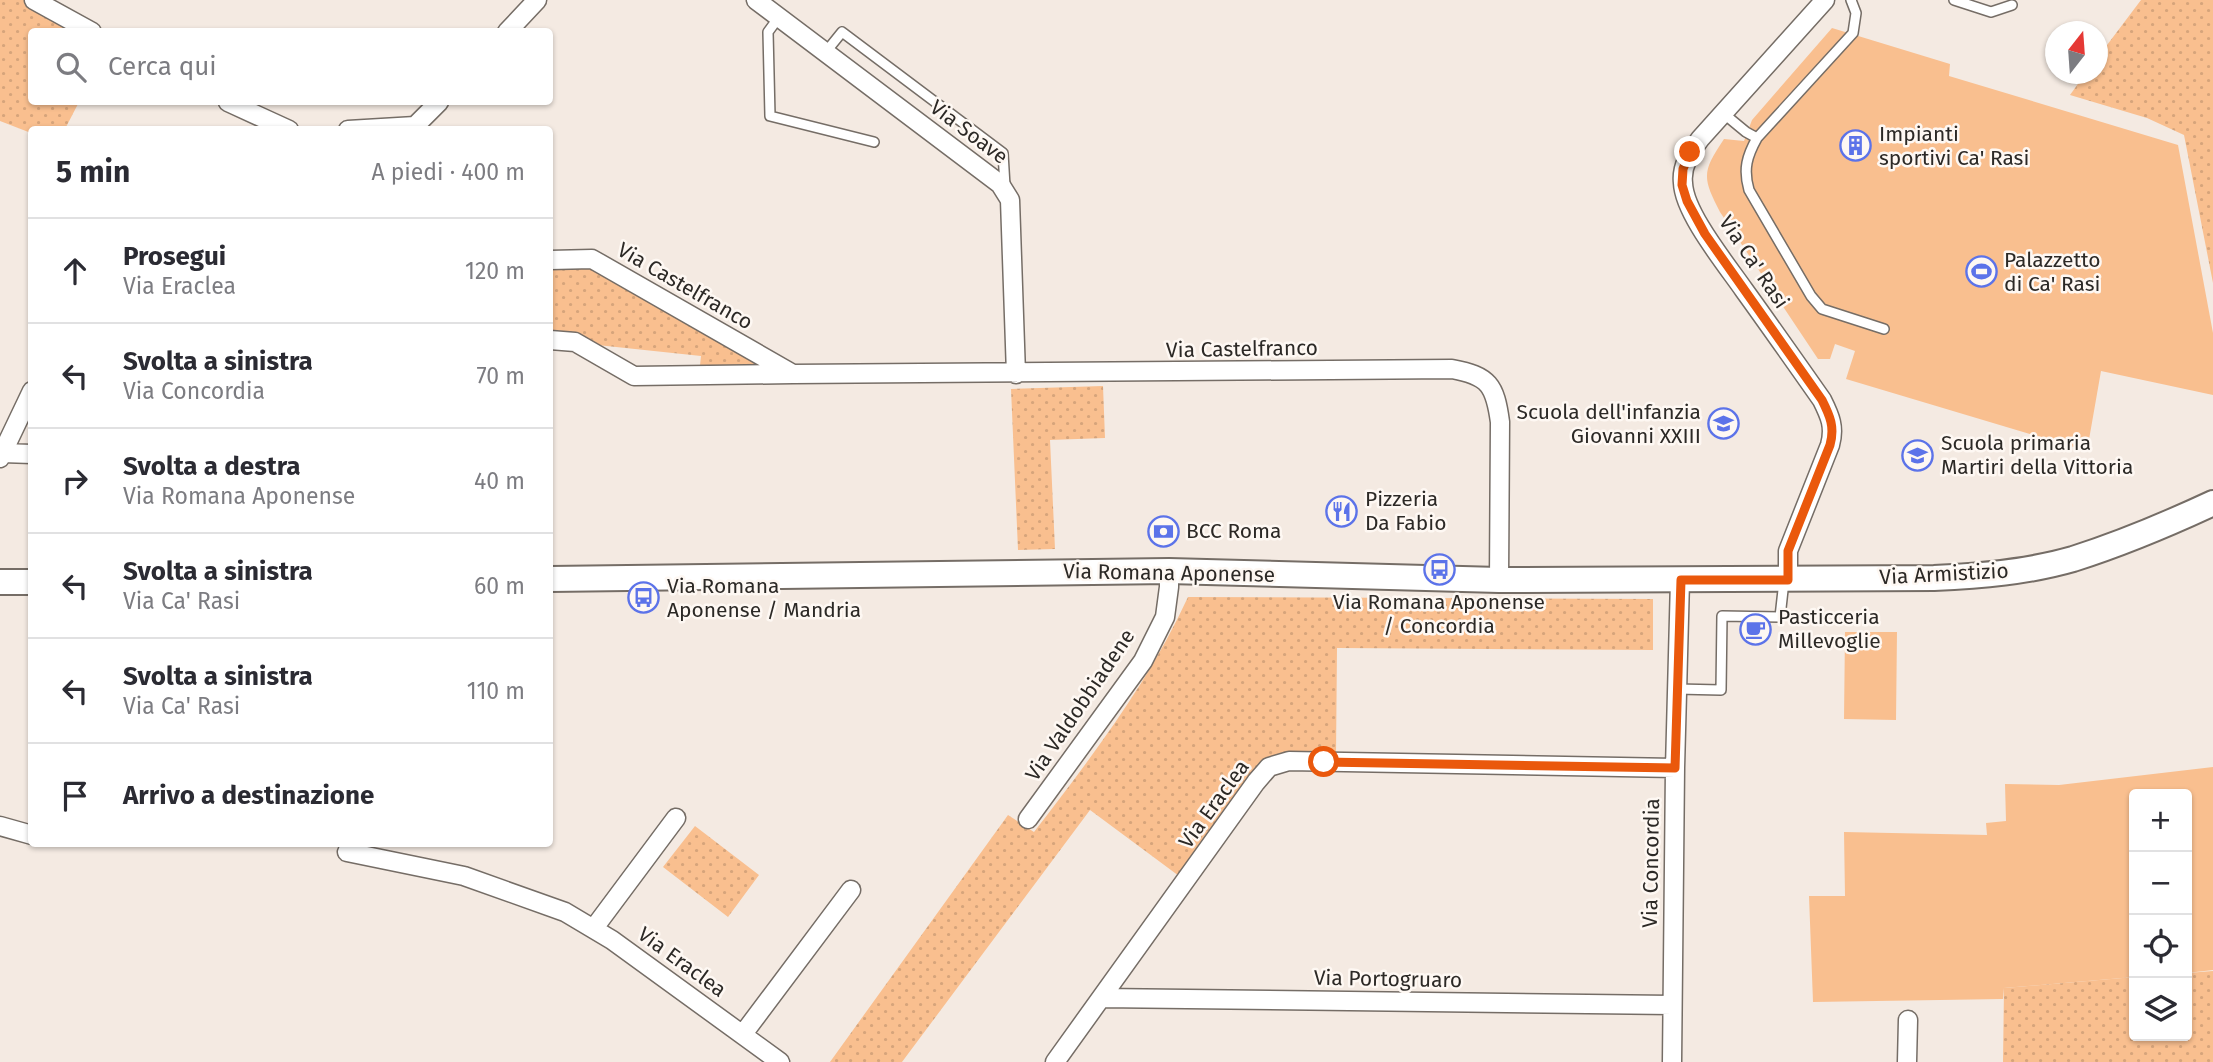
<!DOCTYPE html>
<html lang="it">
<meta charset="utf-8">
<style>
body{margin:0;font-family:"Fira Sans",sans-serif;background:#f2f2f3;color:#2b2b33}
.controls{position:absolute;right:21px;bottom:21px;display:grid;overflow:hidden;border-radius:7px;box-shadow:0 2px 5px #0004}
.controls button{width:63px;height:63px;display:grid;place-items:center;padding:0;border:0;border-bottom:2px solid #e1e1e2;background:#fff;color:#2b2b33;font:35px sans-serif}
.compass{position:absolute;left:2045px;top:21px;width:63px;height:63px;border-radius:50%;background:#fff;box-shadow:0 2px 5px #0004;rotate:17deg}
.stop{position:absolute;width:21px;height:21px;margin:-16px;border:5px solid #ea580c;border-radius:50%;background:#fff}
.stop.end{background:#ea580c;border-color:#fff;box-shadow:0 2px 7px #0008}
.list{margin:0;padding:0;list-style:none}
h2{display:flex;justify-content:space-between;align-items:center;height:91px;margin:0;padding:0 28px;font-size:30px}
h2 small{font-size:23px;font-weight:400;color:#7c7c81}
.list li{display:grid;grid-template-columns:46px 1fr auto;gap:21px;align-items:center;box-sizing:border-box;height:105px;padding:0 28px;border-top:2px solid #e1e1e2}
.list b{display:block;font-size:26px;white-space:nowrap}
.list p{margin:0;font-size:23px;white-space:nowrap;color:#7c7c81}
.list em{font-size:23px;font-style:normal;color:#7c7c81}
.icon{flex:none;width:38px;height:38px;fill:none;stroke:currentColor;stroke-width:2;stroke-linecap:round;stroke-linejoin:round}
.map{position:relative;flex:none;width:2213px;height:1062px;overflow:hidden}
.search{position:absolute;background:#fff;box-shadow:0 2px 5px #0004;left:28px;top:28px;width:525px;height:77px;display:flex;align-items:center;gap:18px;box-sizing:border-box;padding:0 24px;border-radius:7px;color:#7c7c81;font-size:26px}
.panel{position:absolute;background:#fff;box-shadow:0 2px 5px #0004;left:28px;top:126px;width:525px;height:721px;border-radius:7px}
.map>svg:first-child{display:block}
</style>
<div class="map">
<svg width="2213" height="1062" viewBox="0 0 2213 1062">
<defs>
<pattern id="park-dots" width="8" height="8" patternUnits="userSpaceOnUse" patternTransform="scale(1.75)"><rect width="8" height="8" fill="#f9bf8f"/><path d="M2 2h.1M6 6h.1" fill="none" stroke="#d6a47b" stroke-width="1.8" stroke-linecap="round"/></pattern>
</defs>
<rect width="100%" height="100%" fill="#f4eae2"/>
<!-- grass -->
<path fill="#f9bf8f" d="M 1832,28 L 1950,64 L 1949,76 L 2178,145 L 2213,333 L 2213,395 L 2101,371 L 2087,451 L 1846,379 L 1855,351 L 1835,344 L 1830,359 L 1818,359 L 1720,212 C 1702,177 1702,172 1724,139 L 1744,141 L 1752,120 Z
M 1845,632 L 1897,632 L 1896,720 L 1844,719 Z
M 2213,767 L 2213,970 L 2187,973 L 2187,794 L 2134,794 L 2134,977 L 2004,988 L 2003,999 L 1813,1002 L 1809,896 L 1845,896 L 1844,832 L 1987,835 L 1986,823 L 2006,821 L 2005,784 L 2059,785 Z"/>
<!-- park -->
<path fill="url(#park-dots)" d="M 0,0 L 35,0 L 92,31 L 32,32 L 32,102 L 79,102 L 65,129 L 32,130 L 31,133 L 0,121 Z
M 2141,0 L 2213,0 L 2213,283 L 2184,135 L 2147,118 L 2070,95 L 2085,74 L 2098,74 L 2098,57 Z
M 592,259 L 793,374 L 699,375 L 701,356 L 550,340 L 550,260 Z
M 1103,386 L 1105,438 L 1050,440 L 1055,549 L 1018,550 L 1011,389 Z
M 1188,597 L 1653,599 L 1653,650 L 1337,648 L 1336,755 L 1285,754 L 1179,876 L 1090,810 L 902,1062 L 830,1062 L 1008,815 L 1034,832 C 1091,758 1149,682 1188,597 Z
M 695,826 L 759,875 L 728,917 L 663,867 Z
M 2213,971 L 2213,1062 L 2003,1062 L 2004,988 L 2134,977 L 2134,1036 L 2187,1036 L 2187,973 Z"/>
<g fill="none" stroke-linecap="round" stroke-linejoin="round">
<defs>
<path id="lane" d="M 1851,0 L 1856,13 L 1853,33 L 1757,138 C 1747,156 1743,169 1749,190 L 1811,296 L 1822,309 L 1884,329
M 1954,0 L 1991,12 L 2012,5
M 779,17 L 768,32 L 770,116 L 874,142
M 825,53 L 842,32 L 1003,153 L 1005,186
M 1723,113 L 1746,132 L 1757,138
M 1677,689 L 1721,690 L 1722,616 L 1780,617 L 1784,581"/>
<path id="street" d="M 34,0 L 92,32
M 756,0 L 1000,184 L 1010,200 L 1016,374
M 507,32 L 537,0
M 228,102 L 289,130
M 348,130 L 415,126 L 439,102
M 550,260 L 592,259 L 793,374 L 1452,369 C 1489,376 1495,385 1500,422 L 1499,580
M 550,340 L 575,342 L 634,376 L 793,374
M 2,453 L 32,454
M 0,458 L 32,391
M 1788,580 L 1788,551 L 1830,445 C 1835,427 1830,416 1822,400 C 1796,363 1770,326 1744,290 C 1726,264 1684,213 1683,183 C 1681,166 1690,153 1700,139 L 1825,0
M 1028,819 L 1143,661 L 1165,617 L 1169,587 L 1169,571
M 0,826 L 32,835
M 347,852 L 464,876 L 565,912 L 612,940 L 780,1062
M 594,928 L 676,818
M 1102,998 L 1672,1005
M 743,1034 L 851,890
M 1055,1062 L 1256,782 L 1269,767 L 1289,761 L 1675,768
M 1672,1062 L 1675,768 L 1680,580
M 1907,1062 L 1908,1020"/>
<path id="secondary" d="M 550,579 L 1169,571 L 1499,580 L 1934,578 C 1981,576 2028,572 2073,559 C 2120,544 2168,524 2213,503
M 0,582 L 32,582"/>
</defs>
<!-- lane casing -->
<use href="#lane" stroke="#756d66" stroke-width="12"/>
<!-- street casing -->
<use href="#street" stroke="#756d66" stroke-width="21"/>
<!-- secondary casing -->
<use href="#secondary" stroke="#756d66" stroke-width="28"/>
<!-- lane -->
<use href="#lane" stroke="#fff" stroke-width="9"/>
<!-- street -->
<use href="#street" stroke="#fff" stroke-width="18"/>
<!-- secondary -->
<use href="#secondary" stroke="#fff" stroke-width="24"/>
</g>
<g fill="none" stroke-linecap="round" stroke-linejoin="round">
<!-- route -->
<path stroke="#ea580c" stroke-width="9" d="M 1324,762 L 1675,768 L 1681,580 L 1788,580 L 1788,551 L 1830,445 C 1835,427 1830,416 1822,400 L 1705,234 L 1687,201 L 1682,185 L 1683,169 L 1690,152"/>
</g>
<!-- icons -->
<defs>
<symbol id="building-ring" viewBox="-11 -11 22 22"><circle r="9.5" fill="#fef8f3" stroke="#5c73e9" stroke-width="1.5"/><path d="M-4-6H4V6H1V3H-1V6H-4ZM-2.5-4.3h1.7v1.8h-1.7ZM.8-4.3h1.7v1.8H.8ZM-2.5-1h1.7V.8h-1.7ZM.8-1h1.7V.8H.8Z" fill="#5c73e9"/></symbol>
<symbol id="stadium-ring" viewBox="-11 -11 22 22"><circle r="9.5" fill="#fef8f3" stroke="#5c73e9" stroke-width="1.5"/><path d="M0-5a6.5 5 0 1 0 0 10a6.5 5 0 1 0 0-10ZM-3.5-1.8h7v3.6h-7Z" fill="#5c73e9"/></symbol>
<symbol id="school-ring" viewBox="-11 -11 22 22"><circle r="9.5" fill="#fef8f3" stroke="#5c73e9" stroke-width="1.5"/><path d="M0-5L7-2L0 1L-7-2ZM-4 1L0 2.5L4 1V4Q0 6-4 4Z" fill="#5c73e9"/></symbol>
<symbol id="restaurant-ring" viewBox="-11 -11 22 22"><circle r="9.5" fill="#fef8f3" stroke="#5c73e9" stroke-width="1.5"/><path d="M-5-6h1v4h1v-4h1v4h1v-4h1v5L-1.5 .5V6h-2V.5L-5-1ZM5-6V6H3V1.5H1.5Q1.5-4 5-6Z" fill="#5c73e9"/></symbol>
<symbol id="bank-ring" viewBox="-11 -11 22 22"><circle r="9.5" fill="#fef8f3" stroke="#5c73e9" stroke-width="1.5"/><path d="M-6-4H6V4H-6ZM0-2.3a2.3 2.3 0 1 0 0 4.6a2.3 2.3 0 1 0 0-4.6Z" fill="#5c73e9"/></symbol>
<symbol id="bus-ring" viewBox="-11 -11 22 22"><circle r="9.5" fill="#fef8f3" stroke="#5c73e9" stroke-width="1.5"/><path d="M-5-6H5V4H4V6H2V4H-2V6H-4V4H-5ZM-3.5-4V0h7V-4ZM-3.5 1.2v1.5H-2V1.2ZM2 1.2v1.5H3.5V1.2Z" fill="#5c73e9"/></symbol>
<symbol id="cafe-ring" viewBox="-11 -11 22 22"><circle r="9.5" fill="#fef8f3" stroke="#5c73e9" stroke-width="1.5"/><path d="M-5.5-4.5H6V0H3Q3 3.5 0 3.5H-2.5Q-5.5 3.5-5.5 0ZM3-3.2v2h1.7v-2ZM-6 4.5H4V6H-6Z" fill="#5c73e9"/></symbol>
</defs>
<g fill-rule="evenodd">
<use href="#building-ring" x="1838" y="128" width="35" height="35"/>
<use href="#stadium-ring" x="1964" y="254" width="35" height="35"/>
<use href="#school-ring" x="1706" y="406" width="35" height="35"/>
<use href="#school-ring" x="1900" y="438" width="35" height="35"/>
<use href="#restaurant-ring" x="1324" y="494" width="35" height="35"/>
<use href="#bank-ring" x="1146" y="514" width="35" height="35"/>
<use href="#bus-ring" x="1422" y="552" width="35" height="35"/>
<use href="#bus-ring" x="626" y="580" width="35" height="35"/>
<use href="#cafe-ring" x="1738" y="612" width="35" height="35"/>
</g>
<g text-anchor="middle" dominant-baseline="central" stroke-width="5" stroke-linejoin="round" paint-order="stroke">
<!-- street labels -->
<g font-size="21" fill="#2c2926" stroke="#fef8f3">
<text transform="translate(969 132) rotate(37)">Via Soave</text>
<text transform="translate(1754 262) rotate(56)">Via Ca' Rasi</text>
<text transform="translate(685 286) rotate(30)">Via Castelfranco</text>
<text transform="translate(1242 349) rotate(-1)">Via Castelfranco</text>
<text transform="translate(1169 573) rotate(1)">Via Romana Aponense</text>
<text transform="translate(1944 574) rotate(-3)">Via Armistizio</text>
<text transform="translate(1080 705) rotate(-56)">Via Valdobbiadene</text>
<text transform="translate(1214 804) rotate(-54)">Via Eraclea</text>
<text transform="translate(1651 863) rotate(-89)">Via Concordia</text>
<text transform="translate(682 962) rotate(36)">Via Eraclea</text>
<text transform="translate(1388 979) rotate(1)">Via Portogruaro</text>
</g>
<!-- poi labels -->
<g font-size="21" fill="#2c2926" stroke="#fef8f3" text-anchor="start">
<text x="1879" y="134">Impianti<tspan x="1879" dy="24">sportivi Ca' Rasi</tspan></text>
<text x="2004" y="260">Palazzetto<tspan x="2004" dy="24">di Ca' Rasi</tspan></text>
<text x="1701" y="412" text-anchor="end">Scuola dell'infanzia<tspan x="1701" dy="24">Giovanni XXIII</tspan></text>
<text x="1941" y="443">Scuola primaria<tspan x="1941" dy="24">Martiri della Vittoria</tspan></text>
<text x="1365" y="499">Pizzeria<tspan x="1365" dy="24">Da Fabio</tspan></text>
<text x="1186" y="531">BCC Roma</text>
<text x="667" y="586">Via Romana<tspan x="667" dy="24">Aponense / Mandria</tspan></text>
<text x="1439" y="602" text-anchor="middle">Via Romana Aponense<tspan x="1439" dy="24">/ Concordia</tspan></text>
<text x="1778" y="617">Pasticceria<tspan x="1778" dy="24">Millevoglie</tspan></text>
</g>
</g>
</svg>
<div class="controls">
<button>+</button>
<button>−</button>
<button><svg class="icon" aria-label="locate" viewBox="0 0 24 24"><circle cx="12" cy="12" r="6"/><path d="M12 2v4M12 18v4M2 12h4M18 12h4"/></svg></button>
<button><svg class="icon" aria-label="layers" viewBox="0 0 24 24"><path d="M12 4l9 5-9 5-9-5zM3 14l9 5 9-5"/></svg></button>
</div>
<svg class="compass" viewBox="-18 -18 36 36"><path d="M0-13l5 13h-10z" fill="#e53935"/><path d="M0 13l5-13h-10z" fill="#7c7c81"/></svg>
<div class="stop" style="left:1324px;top:762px"></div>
<div class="stop end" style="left:1690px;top:152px"></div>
<div class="search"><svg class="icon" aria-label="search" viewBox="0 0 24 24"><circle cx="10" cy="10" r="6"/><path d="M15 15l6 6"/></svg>Cerca qui</div>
<section class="panel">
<h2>5 min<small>A piedi · 400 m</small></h2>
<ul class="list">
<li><svg class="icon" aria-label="ahead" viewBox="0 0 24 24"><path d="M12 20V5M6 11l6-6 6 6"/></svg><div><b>Prosegui</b><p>Via Eraclea</p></div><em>120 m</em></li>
<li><svg class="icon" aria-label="left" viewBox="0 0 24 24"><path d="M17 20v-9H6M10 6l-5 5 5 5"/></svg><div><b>Svolta a sinistra</b><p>Via Concordia</p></div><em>70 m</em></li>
<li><svg class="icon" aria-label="right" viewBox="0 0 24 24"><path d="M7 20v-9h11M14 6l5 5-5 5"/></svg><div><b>Svolta a destra</b><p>Via Romana Aponense</p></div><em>40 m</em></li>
<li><svg class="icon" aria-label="left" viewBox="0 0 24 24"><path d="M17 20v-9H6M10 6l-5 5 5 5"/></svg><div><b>Svolta a sinistra</b><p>Via Ca' Rasi</p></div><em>60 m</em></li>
<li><svg class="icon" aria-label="left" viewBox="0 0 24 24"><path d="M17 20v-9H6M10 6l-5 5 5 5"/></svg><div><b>Svolta a sinistra</b><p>Via Ca' Rasi</p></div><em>110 m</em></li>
<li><svg class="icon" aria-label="arrive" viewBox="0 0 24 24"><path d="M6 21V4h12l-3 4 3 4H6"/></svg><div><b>Arrivo a destinazione</b></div></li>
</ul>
</section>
</div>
